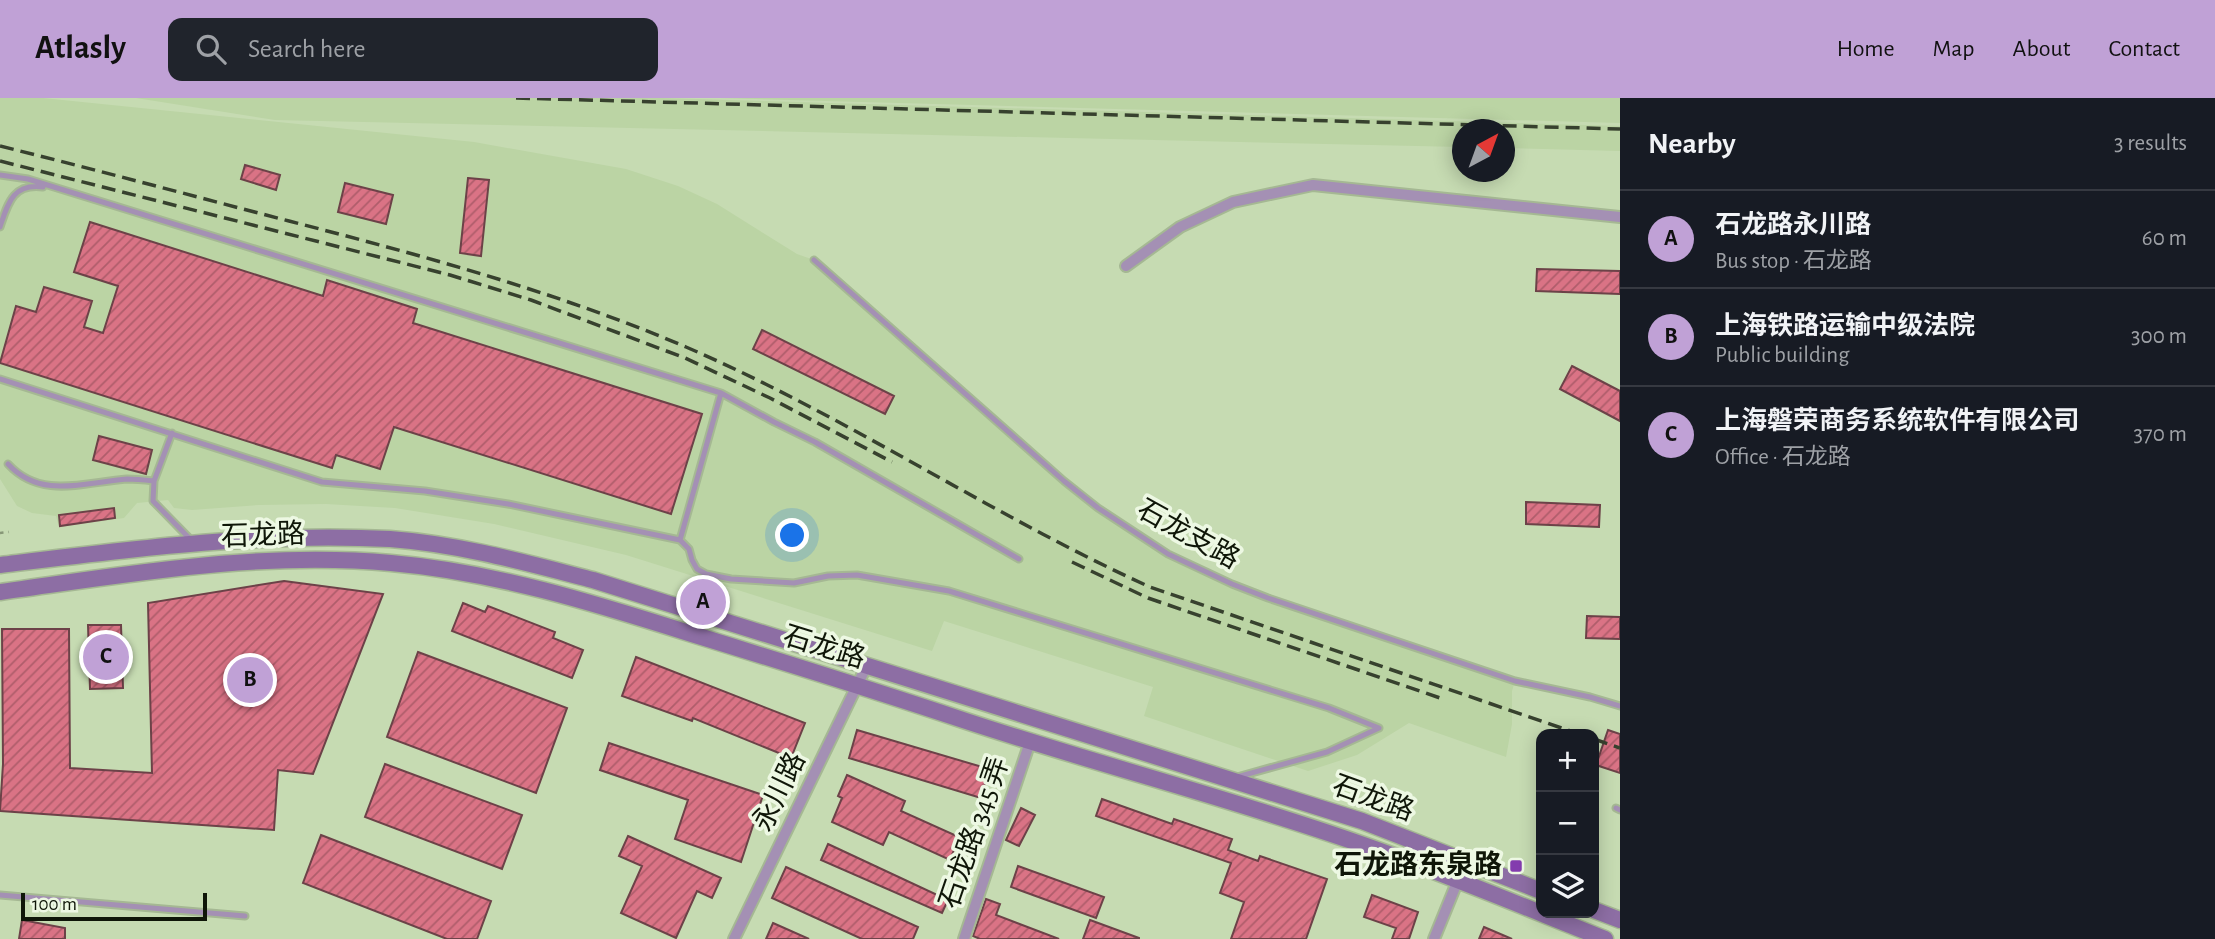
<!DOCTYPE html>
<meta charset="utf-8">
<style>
body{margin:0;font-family:"Alegreya Sans","Noto Sans SC",sans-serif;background:#20242c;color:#f1f3f6}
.controls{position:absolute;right:21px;bottom:21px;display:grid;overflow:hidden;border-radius:14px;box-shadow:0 4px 18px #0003}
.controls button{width:63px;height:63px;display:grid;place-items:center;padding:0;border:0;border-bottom:2px solid #363941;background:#171b24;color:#f1f3f6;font:35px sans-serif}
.compass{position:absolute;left:1452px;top:21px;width:63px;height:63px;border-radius:50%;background:#171b24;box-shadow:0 4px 18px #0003;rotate:41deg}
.scale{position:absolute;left:21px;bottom:18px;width:186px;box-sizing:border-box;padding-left:7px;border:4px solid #0f1608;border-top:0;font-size:19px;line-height:24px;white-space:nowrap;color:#0f1608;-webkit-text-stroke:5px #edf8e3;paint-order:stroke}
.you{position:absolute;left:793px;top:438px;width:24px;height:24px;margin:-18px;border:5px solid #fff;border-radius:50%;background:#1a73e8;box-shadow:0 0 0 10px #1a73e833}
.badge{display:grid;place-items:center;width:46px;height:46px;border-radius:50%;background:#c0a1d6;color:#111;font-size:23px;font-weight:700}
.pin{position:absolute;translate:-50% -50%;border:4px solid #fff;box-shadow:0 2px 7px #0006}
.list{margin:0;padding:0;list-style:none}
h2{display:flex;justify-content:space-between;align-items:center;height:91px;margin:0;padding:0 28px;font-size:30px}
h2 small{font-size:23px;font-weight:400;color:#9ea1a6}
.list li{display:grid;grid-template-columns:46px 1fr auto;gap:21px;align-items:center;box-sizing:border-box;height:98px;padding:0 28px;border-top:2px solid #363941}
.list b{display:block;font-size:26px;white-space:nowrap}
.list p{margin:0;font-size:23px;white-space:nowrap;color:#9ea1a6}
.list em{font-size:23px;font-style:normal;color:#9ea1a6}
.icon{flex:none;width:38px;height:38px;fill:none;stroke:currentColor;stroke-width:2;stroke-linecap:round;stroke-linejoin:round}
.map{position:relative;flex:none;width:1620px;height:841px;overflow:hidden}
header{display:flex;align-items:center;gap:42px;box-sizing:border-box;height:98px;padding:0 35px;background:#c0a1d6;color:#111}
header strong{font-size:33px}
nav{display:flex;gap:38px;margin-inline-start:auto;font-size:24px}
.search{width:490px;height:63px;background:#20242c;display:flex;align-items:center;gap:18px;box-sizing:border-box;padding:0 24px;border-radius:14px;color:#9ea1a6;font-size:26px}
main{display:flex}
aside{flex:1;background:#171b24}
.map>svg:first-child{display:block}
</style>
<header>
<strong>Atlasly</strong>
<div class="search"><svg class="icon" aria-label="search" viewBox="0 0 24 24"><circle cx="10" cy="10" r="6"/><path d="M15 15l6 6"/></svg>Search here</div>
<nav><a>Home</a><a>Map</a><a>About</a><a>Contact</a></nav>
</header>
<main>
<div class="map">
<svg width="1620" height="841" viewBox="0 0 1620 841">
<defs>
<pattern id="building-hatch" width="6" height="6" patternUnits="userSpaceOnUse" patternTransform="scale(1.75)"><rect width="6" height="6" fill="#da7385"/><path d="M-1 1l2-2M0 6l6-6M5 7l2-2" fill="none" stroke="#af5d6b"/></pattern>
</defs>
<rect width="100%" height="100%" fill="#c6dbb2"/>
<!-- built -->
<path fill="#bbd4a4" d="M 0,0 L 43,0 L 474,44 L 626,71 L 678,88 L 717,106 L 797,156 L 814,162 L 1098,410 L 1168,456 L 1232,486 L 1515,583 L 1512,593 L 1512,626 L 1506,659 L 1409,625 L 1357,657 L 1308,673 L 1144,618 L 1153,589 L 944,523 L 932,553 L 626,457 L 494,426 L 395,410 L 326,406 L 259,407 L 192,412 L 174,410 L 168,402 L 137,405 L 124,420 L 59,429 L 56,418 L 32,415 L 17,408 L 0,381 Z
M 136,0 L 662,0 L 1620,28 L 1620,53 L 1505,50 L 1504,32 L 1462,32 L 1462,49 L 275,22 Z
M 720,0 L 1620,0 L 1620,25 Z"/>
<!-- building -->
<path fill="url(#building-hatch)" stroke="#6c4248" stroke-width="2" d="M 245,67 L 280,77 L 276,92 L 241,81 Z
M 468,80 L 489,82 L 481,158 L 460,155 Z
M 345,85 L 393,97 L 386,126 L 338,114 Z
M 90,124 L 323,198 L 327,182 L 417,211 L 413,225 L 702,316 L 671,416 L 394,329 L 380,371 L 336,357 L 332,370 L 0,265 L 16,208 L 36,214 L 44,189 L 92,203 L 84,229 L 103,235 L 118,188 L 74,174 Z
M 1537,171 L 1620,173 L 1620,196 L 1536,193 Z
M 762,232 L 894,298 L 885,316 L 753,251 Z
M 1572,268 L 1620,293 L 1620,323 L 1560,291 Z
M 99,338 L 152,352 L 146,376 L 93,362 Z
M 1526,404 L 1600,407 L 1599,429 L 1526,426 Z
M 114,410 L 115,420 L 60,428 L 59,417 Z
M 284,483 L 383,496 L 313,676 L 278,672 L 274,732 L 0,713 L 3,666 L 2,531 L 69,531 L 70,670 L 152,675 L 148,505 Z
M 463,505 L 485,514 L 488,508 L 555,534 L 553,540 L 583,552 L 572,580 L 452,533 Z
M 1587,518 L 1620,519 L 1620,541 L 1586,540 Z
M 88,527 L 121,527 L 123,590 L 90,591 Z
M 418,554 L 567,610 L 536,695 L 387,639 Z
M 636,559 L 805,625 L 791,660 L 693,620 L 692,623 L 622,598 Z
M 857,632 L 989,671 L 981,700 L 849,660 Z
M 1608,632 L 1620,636 L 1620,675 L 1596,667 Z
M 609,645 L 763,697 L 741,764 L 675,741 L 688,702 L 600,672 Z
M 385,666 L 522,717 L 502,771 L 365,719 Z
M 847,677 L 905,703 L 901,713 L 959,739 L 950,762 L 889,734 L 883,747 L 832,724 L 842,700 L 838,698 Z
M 1102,701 L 1172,726 L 1174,721 L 1232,741 L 1228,752 L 1258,763 L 1260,758 L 1327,781 L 1306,841 L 1231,841 L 1244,804 L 1220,795 L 1231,765 L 1096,718 Z
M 1021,710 L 1035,717 L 1019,748 L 1006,742 Z
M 321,737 L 491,803 L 477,841 L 447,841 L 303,785 Z
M 628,738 L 721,780 L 712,800 L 697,793 L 676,840 L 621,815 L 642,768 L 619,758 Z
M 828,746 L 948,802 L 942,815 L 821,762 Z
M 1018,768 L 1104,799 L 1096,820 L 1011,789 Z
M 786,769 L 918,829 L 913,841 L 862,841 L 772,800 Z
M 1372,797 L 1418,814 L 1409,841 L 1392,841 L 1396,830 L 1364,819 Z
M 986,801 L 1000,806 L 996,817 L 1059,841 L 980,841 L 973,838 Z
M 22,822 L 65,830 L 65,841 L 19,841 Z
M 1090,822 L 1139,840 L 1139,841 L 1083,841 Z
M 773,825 L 809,841 L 766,841 Z
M 1484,829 L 1512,841 L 1479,841 Z"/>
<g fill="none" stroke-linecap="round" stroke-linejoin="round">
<defs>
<path id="service" d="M 0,77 L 28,81 L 721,295 L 774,324 L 815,344 L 1019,461
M 0,129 C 8,105 13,85 43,89
M 814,162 L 1064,383 L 1098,410 L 1168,456 L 1232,486 L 1268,500 L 1515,583 L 1590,599 L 1620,608
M 0,281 L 322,384 L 425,393 L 508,406 L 680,442
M 721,295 L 680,442 L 689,451 L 692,462 L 697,471 L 706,476 L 731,481 L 794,485 L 828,478 L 857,477 L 949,493 L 1329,610 L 1379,630
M 172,335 L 154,383 L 153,403 L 192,443
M 8,366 C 41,402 85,384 127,381 C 136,381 145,382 154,383
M 1237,679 L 1327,654 L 1379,630
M 1616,710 L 1620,712
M 0,797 L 245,818"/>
<path id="minor" d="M 1126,168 L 1180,129 L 1233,104 L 1313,87 L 1620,119
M 734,841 L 867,567
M 964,841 L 1030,644
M 1434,841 L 1458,782"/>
<path id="secondary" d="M 0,467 C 130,451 259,434 390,441 C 459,446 527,465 593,482 L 1362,723 L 1541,793
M 0,494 C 130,476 260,453 391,465 C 495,474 594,505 692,536 C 783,564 873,592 963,622 C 1093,665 1226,699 1355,744 C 1439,773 1522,808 1605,841
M 1594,812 L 1620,822"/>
</defs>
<!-- service casing -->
<use href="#service" stroke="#a5b893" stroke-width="9"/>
<!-- minor casing -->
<use href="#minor" stroke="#a5b893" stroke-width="14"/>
<!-- secondary casing -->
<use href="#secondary" stroke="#a5b893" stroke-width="19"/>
<!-- path -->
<path stroke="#879777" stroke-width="2.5" stroke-dasharray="3.5 5" stroke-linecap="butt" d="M 0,435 L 9,434"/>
<!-- service -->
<use href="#service" stroke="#a490b4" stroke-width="5"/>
<!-- minor -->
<use href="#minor" stroke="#a490b4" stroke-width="10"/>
<!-- secondary -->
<use href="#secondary" stroke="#8d6ea4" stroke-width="16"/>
<!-- rail -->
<path stroke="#37412e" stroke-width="3.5" stroke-dasharray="14 7" stroke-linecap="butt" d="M 516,0 L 1620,31
M 0,48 C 97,72 193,98 289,123 C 424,158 557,194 686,249 C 846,318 991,417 1150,489 L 1579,636
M 0,63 L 450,177 L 531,202 L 685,260 L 770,300 L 892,364
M 1072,464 L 1148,500 L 1443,601
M 1594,641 L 1620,650"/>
</g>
<!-- markers -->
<rect fill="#833cae" stroke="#edf8e3" stroke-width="2.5" x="1509" y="761" width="14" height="14" rx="3.5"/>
<g text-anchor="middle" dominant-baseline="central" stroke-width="7" stroke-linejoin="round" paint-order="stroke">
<!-- street labels -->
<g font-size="28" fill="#0f1608" stroke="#edf8e3">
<text transform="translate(1188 437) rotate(29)">石龙支路</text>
<text transform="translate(263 438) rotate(-2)">石龙路</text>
<text transform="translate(824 550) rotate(17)">石龙路</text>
<text transform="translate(780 694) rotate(-64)">永川路</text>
<text transform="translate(1373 701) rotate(20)">石龙路</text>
<text transform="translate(975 735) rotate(-71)">石龙路 345 弄</text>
</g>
<!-- poi labels -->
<g font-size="28" font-weight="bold" fill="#0f1608" stroke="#edf8e3" text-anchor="end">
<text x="1502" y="768">石龙路东泉路</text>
</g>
</g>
</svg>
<div class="controls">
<button>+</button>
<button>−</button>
<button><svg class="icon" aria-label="layers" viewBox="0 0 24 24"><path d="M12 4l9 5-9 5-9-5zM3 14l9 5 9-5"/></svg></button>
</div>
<svg class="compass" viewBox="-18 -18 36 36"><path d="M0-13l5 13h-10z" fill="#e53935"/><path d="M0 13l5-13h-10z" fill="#9ea1a6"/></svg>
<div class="scale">100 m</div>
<div class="you"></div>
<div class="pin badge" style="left:703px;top:504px">A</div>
<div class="pin badge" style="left:250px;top:582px">B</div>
<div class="pin badge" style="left:106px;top:559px">C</div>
</div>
<aside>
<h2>Nearby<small>3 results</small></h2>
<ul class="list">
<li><span class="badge">A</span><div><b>石龙路永川路</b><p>Bus stop · 石龙路</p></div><em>60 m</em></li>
<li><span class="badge">B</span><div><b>上海铁路运输中级法院</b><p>Public building</p></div><em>300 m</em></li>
<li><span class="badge">C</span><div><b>上海磐荣商务系统软件有限公司</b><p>Office · 石龙路</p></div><em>370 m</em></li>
</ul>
</aside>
</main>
